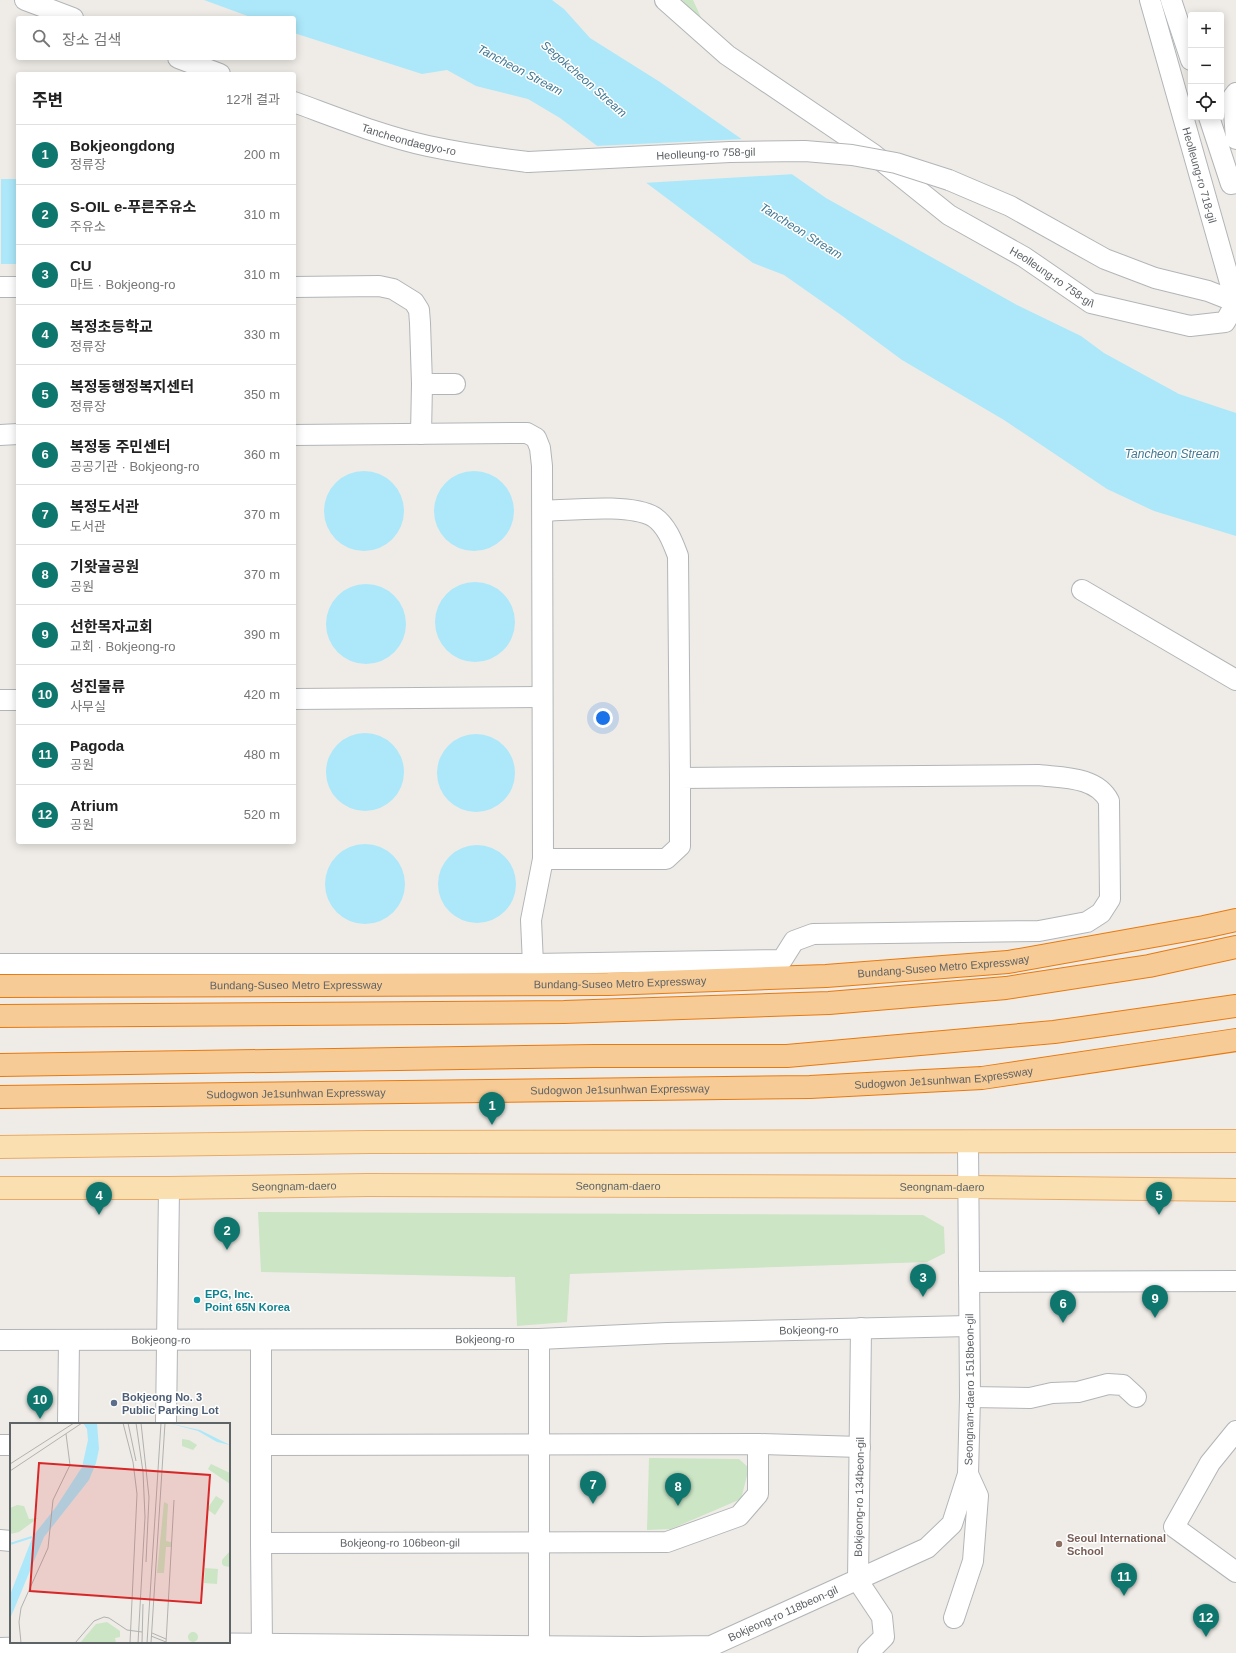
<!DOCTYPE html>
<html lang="ko">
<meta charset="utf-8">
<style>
body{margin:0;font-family:Arial,"Noto Sans KR",sans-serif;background:#f6f6f6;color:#222}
.controls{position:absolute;right:12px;top:12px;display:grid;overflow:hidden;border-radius:4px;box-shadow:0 2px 10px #0003}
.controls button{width:36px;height:36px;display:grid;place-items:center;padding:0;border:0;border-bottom:1px solid #e0e0e0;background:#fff;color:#222;font:20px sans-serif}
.you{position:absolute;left:603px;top:718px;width:14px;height:14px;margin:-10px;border:3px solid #fff;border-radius:50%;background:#1a73e8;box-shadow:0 0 0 6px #1a73e833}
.badge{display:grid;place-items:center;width:26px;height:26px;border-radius:50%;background:#0f766e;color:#fff;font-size:13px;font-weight:700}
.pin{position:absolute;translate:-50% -33px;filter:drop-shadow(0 1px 2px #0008)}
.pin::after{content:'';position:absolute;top:21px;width:14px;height:12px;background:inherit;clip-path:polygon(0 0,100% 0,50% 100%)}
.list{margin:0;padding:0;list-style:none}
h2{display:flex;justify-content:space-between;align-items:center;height:52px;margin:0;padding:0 16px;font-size:17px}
h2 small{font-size:13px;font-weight:400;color:#767676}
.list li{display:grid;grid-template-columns:26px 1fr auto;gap:12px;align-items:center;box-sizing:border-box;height:60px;padding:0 16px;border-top:1px solid #e0e0e0}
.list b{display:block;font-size:15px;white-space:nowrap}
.list p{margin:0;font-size:13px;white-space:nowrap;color:#767676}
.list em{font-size:13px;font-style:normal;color:#767676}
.icon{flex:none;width:22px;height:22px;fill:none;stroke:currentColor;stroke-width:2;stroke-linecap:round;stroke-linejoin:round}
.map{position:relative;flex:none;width:1236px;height:1653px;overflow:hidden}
.search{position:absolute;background:#fff;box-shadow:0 2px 10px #0003;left:16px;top:16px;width:280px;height:44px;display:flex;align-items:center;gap:10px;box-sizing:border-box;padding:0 14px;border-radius:4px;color:#767676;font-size:15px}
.panel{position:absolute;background:#fff;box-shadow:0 2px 10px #0003;left:16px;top:72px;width:280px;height:772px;border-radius:4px}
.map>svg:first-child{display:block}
</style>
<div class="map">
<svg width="1236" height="1653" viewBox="0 0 1236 1653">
<rect width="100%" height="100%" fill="#efece7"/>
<!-- green -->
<path fill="#cbe5c5" d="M 682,0 L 693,0 L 705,26 Z
M 258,1212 L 923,1215 L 944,1227 L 945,1253 L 927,1262 L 570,1274 L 567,1322 L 517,1326 L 515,1277 L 261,1272 Z
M 649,1458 L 739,1459 L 749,1468 L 741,1499 L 671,1529 L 647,1530 Z"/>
<!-- water -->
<path fill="#ace8fa" d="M 204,0 L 552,0 L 564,9 L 590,38 L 660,82 L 826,198 L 1017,305 L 1081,336 L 1104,353 L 1179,394 L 1236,413 L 1236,536 L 1154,511 L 1107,489 L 1004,420 L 902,360 L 841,315 L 784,275 L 753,263 L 560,118 L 528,99 L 476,86 L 447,70 L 422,74 L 294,33 L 294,18 L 253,18 Z
M 1,179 L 18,179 L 18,264 L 1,264 Z
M324 511a40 40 0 1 1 80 0a40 40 0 1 1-80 0Z
M434 511a40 40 0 1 1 80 0a40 40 0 1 1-80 0Z
M435 622a40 40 0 1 1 80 0a40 40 0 1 1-80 0Z
M326 624a40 40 0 1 1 80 0a40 40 0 1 1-80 0Z
M326 772a39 39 0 1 1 78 0a39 39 0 1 1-78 0Z
M437 773a39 39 0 1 1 78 0a39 39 0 1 1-78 0Z
M325 884a40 40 0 1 1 80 0a40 40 0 1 1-80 0Z
M438 884a39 39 0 1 1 78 0a39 39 0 1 1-78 0Z"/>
<!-- pier -->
<path fill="#efece7" d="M 744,139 L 795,174 L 643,183 L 595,146 Z"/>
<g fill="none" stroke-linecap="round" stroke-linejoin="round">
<defs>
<g id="minor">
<path d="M 25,0 L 73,18"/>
<path id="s1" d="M 665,0 L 727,55 L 873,154 L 949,215 L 1024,257 L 1091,303 L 1190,326 L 1225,322 L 1236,303"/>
<path id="s2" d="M 1150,0 L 1236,304"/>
<path d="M 1171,0 L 1191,60"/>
<path d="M 178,58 L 220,74"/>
<path d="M 1236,93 L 1233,97 L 1236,139"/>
<path id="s3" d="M 294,102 C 338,118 382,136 428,146 C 461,153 494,158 528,162"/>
<path d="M 1209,117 L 1231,184 L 1236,183"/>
<path d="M 949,180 L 1010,206 L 1105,259 L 1155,278 L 1208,291 L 1236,302"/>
<path d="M 0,287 L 18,287"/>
<path d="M 294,287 L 379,286 L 393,289 L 414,302 L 419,310 L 420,323 L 422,384 L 421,434"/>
<path d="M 422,384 L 455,384"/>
<path d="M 0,435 L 18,434"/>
<path d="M 294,435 L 514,433 L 527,433 L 536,438 L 540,448 L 542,466 L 543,859 L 531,920 L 533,964"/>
<path d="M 543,511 C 571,510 631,503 654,517 C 667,526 673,543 678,556 L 680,778"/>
<path d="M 1082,590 L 1236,680"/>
<path d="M 294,699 L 541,697"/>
<path d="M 0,700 L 18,700"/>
<path d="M 0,964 L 533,964 L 782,960 L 794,941 L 813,934 L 1039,931 L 1087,922 L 1101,913 L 1110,899 L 1109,801 C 1096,776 1062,778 1038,775 L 680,778 L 680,846 L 666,859 L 543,859"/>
<path d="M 969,1282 L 1236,1281"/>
<path d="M 861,1328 L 858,1581 L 882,1617 L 884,1637 L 868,1653"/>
<path d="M 539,1339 L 539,1653"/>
<path id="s4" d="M 0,1340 L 539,1339 L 667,1333 L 969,1326"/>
<path d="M 261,1340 L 261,1543 L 262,1645"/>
<path d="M 970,1397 L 1030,1398 L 1052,1393 L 1078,1392 L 1108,1384 L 1123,1385 L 1136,1397"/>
<path d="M 68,1424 L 69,1340"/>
<path d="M 166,1424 L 169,1188"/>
<path d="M 1236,1431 L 1210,1463 L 1174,1527 L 1236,1572"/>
<path d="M 0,1445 L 11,1445"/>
<path d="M 261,1445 L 758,1444 L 860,1447"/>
<path d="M 0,1540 L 11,1541"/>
<path id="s5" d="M 261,1543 L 667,1542 L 739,1516 L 758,1494 L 758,1444"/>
<path d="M 954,1618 L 973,1561 L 978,1496 L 968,1474"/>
<path id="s6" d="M 0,1648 L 166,1643 L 641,1647 L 711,1646 L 927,1548 L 952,1524 L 968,1474 L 970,1397 L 968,1143"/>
</g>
<g id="major">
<path d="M 0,1147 L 370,1142 L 1236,1141"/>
<path id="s7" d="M 0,1188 L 169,1188 L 368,1185 L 968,1187 L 1236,1190"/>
</g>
<g id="highway">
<path id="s8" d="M 0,986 L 608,984 L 826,976 L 1008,962 L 1204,927 L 1236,920"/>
<path d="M 0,1016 L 564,1012 L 829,1003 L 1006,988 L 1149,966 L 1236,947"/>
<path d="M 0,1065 L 594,1056 L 787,1056 L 1054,1032 L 1236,1006"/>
<path id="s9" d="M 0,1097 L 810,1087 L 982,1078 L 1236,1040"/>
</g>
</defs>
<!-- minor casing -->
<use href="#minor" stroke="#b2b5b8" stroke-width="22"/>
<!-- major casing -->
<use href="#major" stroke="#eaaa65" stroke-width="24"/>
<!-- highway casing -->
<use href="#highway" stroke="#e8790e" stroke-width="24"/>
<!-- minor -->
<use href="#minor" stroke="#fff" stroke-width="20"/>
<!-- major -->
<use href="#major" stroke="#fae0b1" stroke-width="22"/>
<!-- highway -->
<use href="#highway" stroke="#f7cb96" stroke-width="22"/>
<defs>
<g id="minor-bridge">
<path id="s10" d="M 528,162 L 730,152 L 805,151 L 852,155 L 896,163 L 949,180"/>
</g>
</defs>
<!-- minor-bridge casing -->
<use href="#minor-bridge" stroke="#b2b5b8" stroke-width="22" stroke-linecap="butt"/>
<!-- minor-bridge -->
<use href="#minor-bridge" stroke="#fff" stroke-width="20"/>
</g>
<!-- markers -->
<circle fill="#0f9aa8" stroke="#fff" stroke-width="1.5" cx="197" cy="1300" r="4"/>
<circle fill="#5c6f8a" stroke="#fff" stroke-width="1.5" cx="114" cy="1403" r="4"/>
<circle fill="#8d6e63" stroke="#fff" stroke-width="1.5" cx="1059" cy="1544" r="4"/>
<g text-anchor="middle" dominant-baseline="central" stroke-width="3" stroke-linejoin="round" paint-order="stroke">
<!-- street labels -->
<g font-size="11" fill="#5e6366" stroke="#fff">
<text stroke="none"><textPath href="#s3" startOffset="121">Tancheondaegyo-ro</textPath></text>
<text stroke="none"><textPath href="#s10" startOffset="178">Heolleung-ro 758-gil</textPath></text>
<text stroke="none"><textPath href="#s2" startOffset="182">Heolleung-ro 718-gil</textPath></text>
<text stroke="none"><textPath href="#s1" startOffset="477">Heolleung-ro 758-gil</textPath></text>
<text stroke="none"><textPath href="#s8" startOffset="944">Bundang-Suseo Metro Expressway</textPath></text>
<text stroke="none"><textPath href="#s8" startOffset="620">Bundang-Suseo Metro Expressway</textPath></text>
<text stroke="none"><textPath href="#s8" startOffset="296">Bundang-Suseo Metro Expressway</textPath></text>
<text stroke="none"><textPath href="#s9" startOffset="944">Sudogwon Je1sunhwan Expressway</textPath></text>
<text stroke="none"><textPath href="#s9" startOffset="620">Sudogwon Je1sunhwan Expressway</textPath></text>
<text stroke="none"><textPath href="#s9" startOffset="296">Sudogwon Je1sunhwan Expressway</textPath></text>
<text stroke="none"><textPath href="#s7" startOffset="618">Seongnam-daero</textPath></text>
<text stroke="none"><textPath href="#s7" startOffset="294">Seongnam-daero</textPath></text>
<text stroke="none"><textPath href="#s7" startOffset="942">Seongnam-daero</textPath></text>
<text stroke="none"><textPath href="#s4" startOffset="809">Bokjeong-ro</textPath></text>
<text stroke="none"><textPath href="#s4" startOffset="485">Bokjeong-ro</textPath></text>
<text stroke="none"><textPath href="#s4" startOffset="161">Bokjeong-ro</textPath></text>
<text stroke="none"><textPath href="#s6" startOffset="1120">Seongnam-daero 1518beon-gil</textPath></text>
<text transform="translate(859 1497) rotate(-89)">Bokjeong-ro 134beon-gil</text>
<text stroke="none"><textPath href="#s5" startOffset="139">Bokjeong-ro 106beon-gil</textPath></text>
<text stroke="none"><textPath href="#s6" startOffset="790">Bokjeong-ro 118beon-gil</textPath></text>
</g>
<!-- culture labels -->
<g font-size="11" font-weight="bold" fill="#0d838f" stroke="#fff" text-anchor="start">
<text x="205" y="1294">EPG, Inc.<tspan x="205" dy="13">Point 65N Korea</tspan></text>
</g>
<!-- service labels -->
<g font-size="11" font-weight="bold" fill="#4e5e75" stroke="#fff" text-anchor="start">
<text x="122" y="1397">Bokjeong No. 3<tspan x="122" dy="13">Public Parking Lot</tspan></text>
</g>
<!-- education labels -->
<g font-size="11" font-weight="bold" fill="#785e54" stroke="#fff" text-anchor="start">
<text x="1067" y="1538">Seoul International<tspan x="1067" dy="13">School</tspan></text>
</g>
<!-- water labels -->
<g font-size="12" font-style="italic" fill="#407892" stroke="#fff">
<text transform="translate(520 70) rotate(28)">Tancheon Stream</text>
<text transform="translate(584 79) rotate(41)">Segokcheon Stream</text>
<text transform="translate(801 231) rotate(32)">Tancheon Stream</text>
<text x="1172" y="454">Tancheon Stream</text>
</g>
</g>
<!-- overview -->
<g transform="translate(10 1423)">
<rect width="220" height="220" fill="#efece7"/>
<path d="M 172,16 L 179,17 L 187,22 L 183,27 L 172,23 ZM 201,41 L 220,50 L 220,61 L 198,46 ZM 206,73 L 214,78 L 205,92 L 197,86 ZM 154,79 L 158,81 L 156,118 L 161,119 L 161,124 L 156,124 L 154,150 L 147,150 ZM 7,82 L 14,83 L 19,96 L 28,95 L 9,109 L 0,111 L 0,85 ZM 220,128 L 220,144 L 214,143 L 212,141 L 212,137 ZM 195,145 L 208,146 L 207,161 L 194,160 ZM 97,199 L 110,208 L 110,214 L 105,215 L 106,220 L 70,220 L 86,201 ZM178 214a5 5 0 1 1 10 0a5 5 0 1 1-10 0Z" fill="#cbe5c5"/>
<path d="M 73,0 L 87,0 L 89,26 L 86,40 L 79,57 L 34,114 L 0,196 L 0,172 L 23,113 L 46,84 L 72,44 L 78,17 L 77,6 ZM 158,0 L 190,7 L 220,22 L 207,19 L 188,8 Z" fill="#ace8fa"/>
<path fill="none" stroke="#ace8fa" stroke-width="2" d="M 0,121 L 22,114"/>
<path fill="none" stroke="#b1b1af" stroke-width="1" d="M 113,0 L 123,39 L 127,71 L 120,220M 118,0 L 126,38M 126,0 L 133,49 L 135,94 L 128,220M 131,0 L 139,74 L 136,139M 0,41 L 64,0M 0,48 L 72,0M 142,210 L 156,216M 141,213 L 156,219M 11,220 L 9,199 L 11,185 L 38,125 L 43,77 L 60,42 L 56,11M 65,220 L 84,198 L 94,194 L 99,195 L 117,207 L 132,209M 132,220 L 133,181M 137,220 L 151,0M 141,220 L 155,0M 156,220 L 164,77"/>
<path fill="#d62828" fill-opacity="0.15" stroke="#d62828" stroke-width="2" d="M 29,40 L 200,52 L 191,180 L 20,168 Z"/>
<rect width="220" height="220" fill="none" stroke="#5e6366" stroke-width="2"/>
</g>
</svg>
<div class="controls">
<button>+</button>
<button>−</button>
<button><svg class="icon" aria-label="locate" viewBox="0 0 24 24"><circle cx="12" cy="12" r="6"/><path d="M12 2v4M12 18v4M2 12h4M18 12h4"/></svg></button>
</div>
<div class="you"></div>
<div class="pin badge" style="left:492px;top:1125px">1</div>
<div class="pin badge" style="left:227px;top:1250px">2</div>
<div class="pin badge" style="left:923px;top:1297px">3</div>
<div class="pin badge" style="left:99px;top:1215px">4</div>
<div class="pin badge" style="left:1159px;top:1215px">5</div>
<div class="pin badge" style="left:1063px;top:1323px">6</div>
<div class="pin badge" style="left:593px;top:1504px">7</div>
<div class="pin badge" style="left:678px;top:1506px">8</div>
<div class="pin badge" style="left:1155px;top:1318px">9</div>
<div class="pin badge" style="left:40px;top:1419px">10</div>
<div class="pin badge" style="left:1124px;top:1596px">11</div>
<div class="pin badge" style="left:1206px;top:1637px">12</div>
<div class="search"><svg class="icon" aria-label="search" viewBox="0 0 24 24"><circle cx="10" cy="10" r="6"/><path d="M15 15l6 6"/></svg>장소 검색</div>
<section class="panel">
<h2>주변<small>12개 결과</small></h2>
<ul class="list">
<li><span class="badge">1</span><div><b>Bokjeongdong</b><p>정류장</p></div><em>200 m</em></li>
<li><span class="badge">2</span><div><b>S-OIL e-푸른주유소</b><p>주유소</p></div><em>310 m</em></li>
<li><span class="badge">3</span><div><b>CU</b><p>마트 · Bokjeong-ro</p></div><em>310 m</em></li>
<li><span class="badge">4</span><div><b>복정초등학교</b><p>정류장</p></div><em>330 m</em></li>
<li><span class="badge">5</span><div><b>복정동행정복지센터</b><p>정류장</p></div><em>350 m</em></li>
<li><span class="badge">6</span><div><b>복정동 주민센터</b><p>공공기관 · Bokjeong-ro</p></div><em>360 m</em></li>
<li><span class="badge">7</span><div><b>복정도서관</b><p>도서관</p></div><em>370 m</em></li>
<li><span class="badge">8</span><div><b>기왓골공원</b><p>공원</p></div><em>370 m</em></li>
<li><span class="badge">9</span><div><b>선한목자교회</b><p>교회 · Bokjeong-ro</p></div><em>390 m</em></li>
<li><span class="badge">10</span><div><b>성진물류</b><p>사무실</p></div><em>420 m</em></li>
<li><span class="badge">11</span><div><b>Pagoda</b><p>공원</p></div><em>480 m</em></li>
<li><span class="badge">12</span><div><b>Atrium</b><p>공원</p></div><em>520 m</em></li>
</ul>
</section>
</div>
